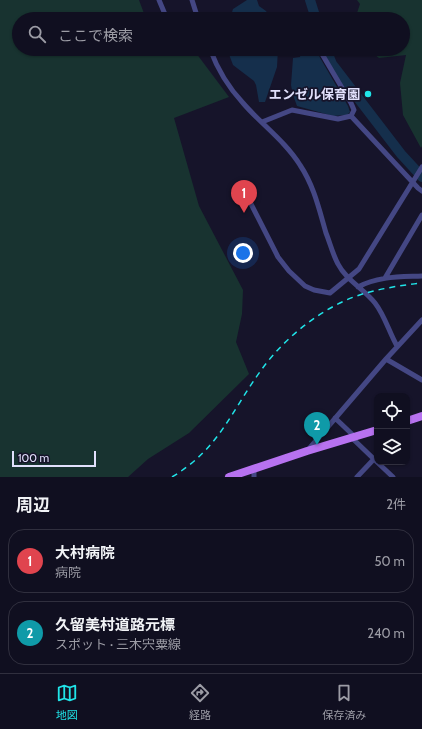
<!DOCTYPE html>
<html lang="ja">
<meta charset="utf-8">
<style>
body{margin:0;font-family:Cabin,"Noto Sans JP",sans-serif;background:#1e1d2d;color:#f1f3f6}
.controls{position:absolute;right:12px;bottom:12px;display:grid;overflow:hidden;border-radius:8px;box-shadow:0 1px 3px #0004}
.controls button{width:36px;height:36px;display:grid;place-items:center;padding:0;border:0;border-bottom:1px solid #302f3e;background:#100f20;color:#f1f3f6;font:20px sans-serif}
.scale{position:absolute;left:12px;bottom:10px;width:84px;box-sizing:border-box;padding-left:4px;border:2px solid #e1e0fc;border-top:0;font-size:11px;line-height:14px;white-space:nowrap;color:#e1e0fc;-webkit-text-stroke:3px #16142a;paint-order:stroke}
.you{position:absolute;left:243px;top:253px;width:14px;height:14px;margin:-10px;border:3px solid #fff;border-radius:50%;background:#1a73e8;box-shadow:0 0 0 6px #1a73e833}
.badge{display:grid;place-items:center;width:26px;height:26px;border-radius:50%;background:#20e4e8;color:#fff;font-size:13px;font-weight:700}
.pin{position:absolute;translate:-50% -33px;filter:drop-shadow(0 1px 2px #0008)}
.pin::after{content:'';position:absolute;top:21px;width:14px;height:12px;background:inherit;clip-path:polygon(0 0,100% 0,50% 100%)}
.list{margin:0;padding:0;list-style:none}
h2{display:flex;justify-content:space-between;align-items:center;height:52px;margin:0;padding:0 16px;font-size:17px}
h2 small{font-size:13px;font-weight:400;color:#9c9ca5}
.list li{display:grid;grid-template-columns:26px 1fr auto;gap:12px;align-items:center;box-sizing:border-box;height:64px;margin:0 8px 8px;padding:0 8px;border:1px solid #302f3e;border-radius:16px}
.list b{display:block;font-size:15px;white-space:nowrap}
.list p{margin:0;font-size:13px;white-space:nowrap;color:#9c9ca5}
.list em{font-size:13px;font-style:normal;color:#9c9ca5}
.icon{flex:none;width:22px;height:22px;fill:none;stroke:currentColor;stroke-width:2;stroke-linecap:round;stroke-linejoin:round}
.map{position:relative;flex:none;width:422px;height:477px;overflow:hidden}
.search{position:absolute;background:#100f20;box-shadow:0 1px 3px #0004;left:12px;right:12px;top:12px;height:44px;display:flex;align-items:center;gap:10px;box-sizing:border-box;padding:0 14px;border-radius:22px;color:#9c9ca5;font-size:15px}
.sheet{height:196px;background:#100f20}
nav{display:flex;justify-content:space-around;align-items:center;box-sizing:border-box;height:56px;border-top:1px solid #302f3e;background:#100f20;font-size:11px;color:#9c9ca5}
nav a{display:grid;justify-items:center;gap:2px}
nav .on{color:#20e4e8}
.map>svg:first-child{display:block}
</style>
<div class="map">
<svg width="422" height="477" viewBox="0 0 422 477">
<rect width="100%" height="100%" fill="#16142a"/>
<!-- green -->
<path fill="#183330" d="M 0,0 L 139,0 L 146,19 L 19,19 L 19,49 L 193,49 L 229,97 L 174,118 L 199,206 L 243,290 L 242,314 L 236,342 L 249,374 L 189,433 L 148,459 L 128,477 L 0,477 Z
M 357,0 L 422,0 L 422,146 L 421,148 L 403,115 L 400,83 L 406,55 L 379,58 L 367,49 L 403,49 L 403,19 L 355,19 L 360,4 Z"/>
<!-- water -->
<path fill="#152f4c" d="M 247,0 L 257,0 L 259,6 L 266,11 L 271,19 L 230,19 L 233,9 Z
M 227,49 L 278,49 L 277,67 L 265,102 L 259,102 L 256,85 L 254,81 L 233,65 Z
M 311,49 L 315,49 L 348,106 L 350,112 L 347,115 L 333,116 L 297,106 L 293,95 L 291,85 L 293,58 L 300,57 L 301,53 L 307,54 Z"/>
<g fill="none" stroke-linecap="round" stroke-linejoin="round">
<!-- river -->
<path stroke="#152f4c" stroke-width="10" d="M 310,0 L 316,19
M 326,49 L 332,64 L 401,154 L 422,177"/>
<!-- street -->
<path stroke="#444784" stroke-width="5" d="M 159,0 L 167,19
M 192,0 L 198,19
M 210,49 C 217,68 229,88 243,103 C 261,124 285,141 300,165 C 314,186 319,209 326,233 C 330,243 333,255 338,264 C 346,280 364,289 375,303 C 385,316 389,332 397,346
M 321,49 L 322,54 L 332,71 L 351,103 L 354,110 L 351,116
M 262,122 L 292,110 L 338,119 L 351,116 L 418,188 L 422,191
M 246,194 L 278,257 L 289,271 L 305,286 L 314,290 L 330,293 L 359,269 L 422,167
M 385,278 L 422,215
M 358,287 C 378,276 401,277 422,276
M 386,359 L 422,380
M 335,418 L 355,437
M 352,438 L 377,462
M 308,450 L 386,359 L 422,320
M 377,462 L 393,477
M 254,469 L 254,477
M 357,477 L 374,459"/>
<!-- primary -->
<path stroke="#b772f0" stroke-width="8" d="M 407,421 L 422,416
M 229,477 L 307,451 L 377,430"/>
<!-- rail -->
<path stroke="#20e4e8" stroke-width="1.5" stroke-dasharray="6 5" stroke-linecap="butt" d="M 172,477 C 220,448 231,411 262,369 C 286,336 326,304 366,293 C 384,288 403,285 422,283"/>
</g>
<!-- markers -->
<circle fill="#20e4e8" stroke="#16142a" stroke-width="1.5" cx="368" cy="94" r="4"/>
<g text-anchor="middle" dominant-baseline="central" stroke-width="3.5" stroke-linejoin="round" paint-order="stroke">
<!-- poi labels -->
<g font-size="13" font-weight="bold" fill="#e1e0fc" stroke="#16142a" text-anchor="end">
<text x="360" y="94">エンゼル保育園</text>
</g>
</g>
</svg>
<div class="controls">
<button><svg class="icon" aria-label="locate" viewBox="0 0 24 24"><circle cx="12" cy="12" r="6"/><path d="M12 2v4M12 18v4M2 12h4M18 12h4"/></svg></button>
<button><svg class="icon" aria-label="layers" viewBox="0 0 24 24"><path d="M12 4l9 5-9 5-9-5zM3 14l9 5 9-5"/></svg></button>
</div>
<div class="scale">100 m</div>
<div class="you"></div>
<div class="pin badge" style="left:244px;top:213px;background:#e0444e">1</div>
<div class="pin badge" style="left:317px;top:445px;background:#0f9aa8">2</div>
<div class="search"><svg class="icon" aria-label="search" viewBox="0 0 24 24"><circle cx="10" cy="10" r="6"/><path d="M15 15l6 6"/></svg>ここで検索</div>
</div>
<section class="sheet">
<h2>周辺<small>2件</small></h2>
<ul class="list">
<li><span class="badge" style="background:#e0444e">1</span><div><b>大村病院</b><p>病院</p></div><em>50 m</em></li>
<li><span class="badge" style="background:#0f9aa8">2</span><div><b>久留美村道路元標</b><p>スポット · 三木宍粟線</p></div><em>240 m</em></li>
</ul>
</section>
<nav>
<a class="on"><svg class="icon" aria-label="map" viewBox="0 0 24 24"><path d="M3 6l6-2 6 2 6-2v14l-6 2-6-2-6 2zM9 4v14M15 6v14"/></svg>地図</a>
<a><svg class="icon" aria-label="directions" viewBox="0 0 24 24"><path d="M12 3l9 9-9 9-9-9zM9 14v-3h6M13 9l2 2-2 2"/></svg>経路</a>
<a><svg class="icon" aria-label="saved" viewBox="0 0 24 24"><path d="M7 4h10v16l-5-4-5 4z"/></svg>保存済み</a>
</nav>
